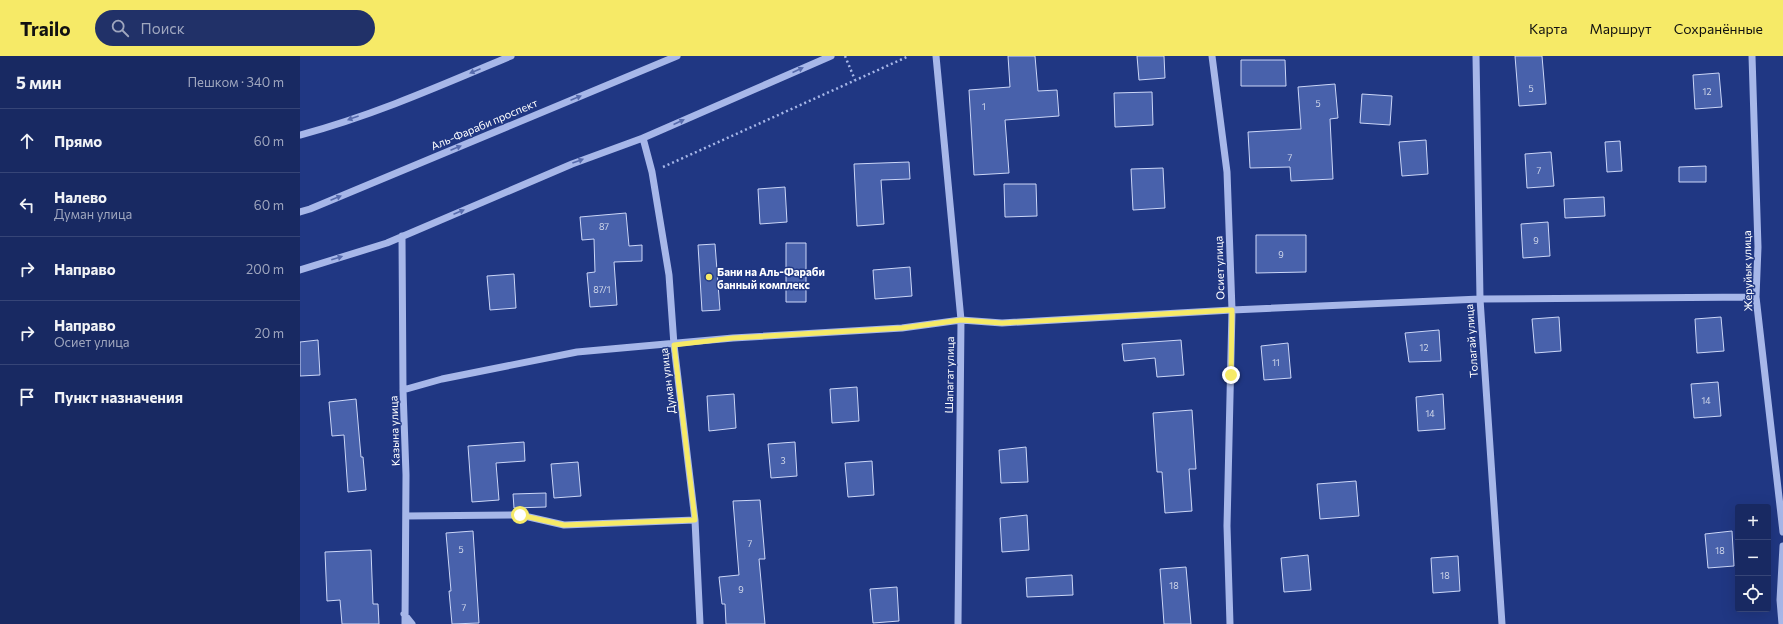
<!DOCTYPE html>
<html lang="ru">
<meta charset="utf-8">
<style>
body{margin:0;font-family:Commissioner,sans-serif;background:#213168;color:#f1f3f6}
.controls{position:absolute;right:12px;bottom:12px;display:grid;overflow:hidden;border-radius:4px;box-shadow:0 4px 16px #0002}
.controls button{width:36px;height:36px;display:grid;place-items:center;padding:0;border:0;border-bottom:1px solid #364577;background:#182962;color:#f1f3f6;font:20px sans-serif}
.stop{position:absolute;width:12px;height:12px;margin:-9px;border:3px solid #f6ea67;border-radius:50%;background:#fff}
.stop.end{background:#f6ea67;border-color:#fff;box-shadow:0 1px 4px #0008}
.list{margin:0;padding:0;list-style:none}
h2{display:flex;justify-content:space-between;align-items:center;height:52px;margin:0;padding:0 16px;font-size:17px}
h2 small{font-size:13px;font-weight:400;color:#9fa6be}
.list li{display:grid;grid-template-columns:26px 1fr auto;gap:12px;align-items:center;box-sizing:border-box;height:64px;padding:0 16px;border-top:1px solid #364577}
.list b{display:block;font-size:15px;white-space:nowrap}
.list p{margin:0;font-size:13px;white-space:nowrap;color:#9fa6be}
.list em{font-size:13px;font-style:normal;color:#9fa6be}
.icon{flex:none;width:22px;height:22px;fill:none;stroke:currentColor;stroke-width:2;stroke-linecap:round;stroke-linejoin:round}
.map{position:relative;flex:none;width:1483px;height:568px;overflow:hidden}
header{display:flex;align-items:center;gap:24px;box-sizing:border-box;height:56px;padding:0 20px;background:#f6ea67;color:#111}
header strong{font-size:19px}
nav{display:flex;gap:22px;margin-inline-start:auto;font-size:14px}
.search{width:280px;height:36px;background:#213168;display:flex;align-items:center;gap:10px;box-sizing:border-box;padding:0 14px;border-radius:22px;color:#9fa6be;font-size:15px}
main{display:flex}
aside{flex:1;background:#182962}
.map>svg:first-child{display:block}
</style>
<header>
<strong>Trailo</strong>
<div class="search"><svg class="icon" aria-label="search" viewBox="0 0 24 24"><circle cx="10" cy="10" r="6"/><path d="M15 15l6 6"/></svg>Поиск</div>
<nav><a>Карта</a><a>Маршрут</a><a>Сохранённые</a></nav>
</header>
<main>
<aside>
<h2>5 мин<small>Пешком · 340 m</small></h2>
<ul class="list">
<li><svg class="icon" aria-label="ahead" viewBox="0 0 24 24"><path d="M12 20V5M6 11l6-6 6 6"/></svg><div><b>Прямо</b></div><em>60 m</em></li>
<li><svg class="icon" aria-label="left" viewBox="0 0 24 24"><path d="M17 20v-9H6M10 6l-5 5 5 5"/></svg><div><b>Налево</b><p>Думан улица</p></div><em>60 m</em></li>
<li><svg class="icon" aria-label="right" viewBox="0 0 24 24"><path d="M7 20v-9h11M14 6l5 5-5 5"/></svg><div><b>Направо</b></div><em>200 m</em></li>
<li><svg class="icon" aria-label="right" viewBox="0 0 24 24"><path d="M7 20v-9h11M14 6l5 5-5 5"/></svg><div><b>Направо</b><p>Осиет улица</p></div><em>20 m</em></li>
<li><svg class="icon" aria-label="arrive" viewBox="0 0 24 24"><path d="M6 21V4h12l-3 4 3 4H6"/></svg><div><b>Пункт назначения</b></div></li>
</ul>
</aside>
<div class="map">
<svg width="1483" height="568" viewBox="0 0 1483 568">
<rect width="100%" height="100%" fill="#203783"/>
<!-- building -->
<path fill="#4861ab" stroke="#cbd6f7" d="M 708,0 L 735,0 L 738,35 L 757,34 L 759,60 L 705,64 L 709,117 L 674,119 L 669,34 L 710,31 Z
M 837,0 L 864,0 L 865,22 L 839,24 Z
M 1215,0 L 1242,0 L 1246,48 L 1219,50 Z
M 941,4 L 985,4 L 986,30 L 941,30 Z
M 1419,17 L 1422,51 L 1395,53 L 1393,19 Z
M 1035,28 L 1038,62 L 1030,63 L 1033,123 L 991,125 L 990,111 L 950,112 L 948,76 L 1001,73 L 998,31 Z
M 852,36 L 853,69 L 815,71 L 814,37 Z
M 1062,38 L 1092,40 L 1090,69 L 1060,67 Z
M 1126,84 L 1128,118 L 1102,120 L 1099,86 Z
M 1320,85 L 1322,115 L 1307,116 L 1305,86 Z
M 1251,96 L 1254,130 L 1227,132 L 1225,98 Z
M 609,106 L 610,123 L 581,124 L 584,168 L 557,170 L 554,108 Z
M 1406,110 L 1406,126 L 1379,126 L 1379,111 Z
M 863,112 L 865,152 L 833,154 L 831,113 Z
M 704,128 L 736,128 L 737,160 L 705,161 Z
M 485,131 L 487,166 L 460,168 L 458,133 Z
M 1304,141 L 1305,160 L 1265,162 L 1264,143 Z
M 326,157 L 329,190 L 342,189 L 342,205 L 314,206 L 317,249 L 290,251 L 287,217 L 295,216 L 294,183 L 282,184 L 280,161 Z
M 1248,166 L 1250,200 L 1223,202 L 1221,168 Z
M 956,179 L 1006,179 L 1006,216 L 956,217 Z
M 486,187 L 506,187 L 506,246 L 486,246 Z
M 415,188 L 420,254 L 402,255 L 398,189 Z
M 610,211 L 612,240 L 575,243 L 573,214 Z
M 214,218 L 216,252 L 190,254 L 187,220 Z
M 1259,261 L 1261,295 L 1235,297 L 1232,263 Z
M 1421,261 L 1424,295 L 1397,297 L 1395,263 Z
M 1139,274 L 1141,305 L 1109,306 L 1105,277 Z
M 18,284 L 20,319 L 0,320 L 0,286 Z
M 881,284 L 884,319 L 857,321 L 855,302 L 824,305 L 822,288 Z
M 988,287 L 991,322 L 964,324 L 961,290 Z
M 1418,326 L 1421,360 L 1394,362 L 1391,328 Z
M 557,331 L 559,365 L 532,367 L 530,333 Z
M 434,338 L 436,372 L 409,375 L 407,340 Z
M 1143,338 L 1145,373 L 1118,375 L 1116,341 Z
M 56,343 L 61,401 L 63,401 L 66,434 L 48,436 L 44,379 L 32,380 L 29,346 Z
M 892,354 L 896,413 L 889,413 L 892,455 L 865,457 L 862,416 L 857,416 L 853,357 Z
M 224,386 L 225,405 L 196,407 L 199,444 L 172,446 L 168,390 Z
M 495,386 L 497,420 L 471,422 L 468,388 Z
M 726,391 L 728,426 L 701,427 L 699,394 Z
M 572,405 L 574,439 L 548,441 L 545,407 Z
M 278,406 L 281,440 L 254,442 L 251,408 Z
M 1056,425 L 1059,460 L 1020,463 L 1017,428 Z
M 246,437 L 246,451 L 214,452 L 213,438 Z
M 460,444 L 465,503 L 459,503 L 465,568 L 426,568 L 425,548 L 422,548 L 419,521 L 439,519 L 433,445 Z
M 727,459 L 729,494 L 702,496 L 700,462 Z
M 173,475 L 179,567 L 152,568 L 149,535 L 151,535 L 146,477 Z
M 1432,475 L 1434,510 L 1408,512 L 1405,478 Z
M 71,494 L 73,548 L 78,548 L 79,568 L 42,568 L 40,544 L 27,545 L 25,496 Z
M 1008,499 L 1011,534 L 984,536 L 981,502 Z
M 1158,500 L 1160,535 L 1133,537 L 1131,502 Z
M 886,511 L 891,568 L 864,568 L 860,513 Z
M 772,519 L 773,539 L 727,541 L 726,522 Z
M 597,531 L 599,565 L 573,567 L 570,533 Z"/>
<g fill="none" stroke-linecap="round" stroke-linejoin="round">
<!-- path -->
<path stroke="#a7b7e9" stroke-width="2.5" stroke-dasharray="2 3" stroke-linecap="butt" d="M 545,0 L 555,24
M 363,111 L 609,0"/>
<!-- minor -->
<path stroke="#a7b7e9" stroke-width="7" d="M 636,0 L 661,264 L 658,568
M 912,0 L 927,116 L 932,254 L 927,470 L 930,568
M 1176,0 L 1180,243 L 1202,568
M 1452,0 L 1458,191 L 1456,241 L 1483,476
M 0,79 C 72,60 142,29 211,0
M 343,82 L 352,116 L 369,219 L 374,289 L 395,464 L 400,568
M 0,156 L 10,153 L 377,0
M 102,180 L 103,334 L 106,419 L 105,568
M 0,214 L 87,187 L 272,108 L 343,82 L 531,0
M 103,334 L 142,323 L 277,296 L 433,282 L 602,272 L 661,264 L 702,267 L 932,254 L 1180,243 L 1456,241
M 106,460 L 220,459 L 264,469 L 395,464
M 104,558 L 112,568
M 1482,568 L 1480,544 L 1483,490"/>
</g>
<!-- one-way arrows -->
<defs><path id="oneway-solid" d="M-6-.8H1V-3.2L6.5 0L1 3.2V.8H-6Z"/></defs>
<g fill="#566aac">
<use href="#oneway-solid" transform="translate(498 14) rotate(-24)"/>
<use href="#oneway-solid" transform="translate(175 15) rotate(157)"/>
<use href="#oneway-solid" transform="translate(276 42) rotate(-23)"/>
<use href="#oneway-solid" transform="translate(53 62) rotate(160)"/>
<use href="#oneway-solid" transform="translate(379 66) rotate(-24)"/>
<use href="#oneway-solid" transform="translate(156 92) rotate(-23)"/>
<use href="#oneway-solid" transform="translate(278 105) rotate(-20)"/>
<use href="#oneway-solid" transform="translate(36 142) rotate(-23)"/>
<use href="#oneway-solid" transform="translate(159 156) rotate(-23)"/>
<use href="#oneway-solid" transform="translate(37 202) rotate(-17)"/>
</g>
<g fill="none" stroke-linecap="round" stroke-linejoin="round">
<!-- route -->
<path stroke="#f6ea67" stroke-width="5" d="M 220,459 L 264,469 L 395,464 L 374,289 L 433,282 L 602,272 L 661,264 L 702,267 L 932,254 L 931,319"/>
</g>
<!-- markers -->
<circle fill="#f6ea67" stroke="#203783" stroke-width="1.5" cx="409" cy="221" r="4"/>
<g text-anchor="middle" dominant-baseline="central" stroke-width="3" stroke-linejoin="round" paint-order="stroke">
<!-- number labels -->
<g font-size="9" fill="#d1d8ea">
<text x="1231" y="32">5</text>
<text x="1407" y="35">12</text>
<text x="1018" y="47">5</text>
<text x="684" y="50">1</text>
<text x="990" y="101">7</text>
<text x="1239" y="114">7</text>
<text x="304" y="170">87</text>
<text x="1236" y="184">9</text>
<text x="981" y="198">9</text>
<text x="302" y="233">87/1</text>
<text x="1124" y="291">12</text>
<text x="976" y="306">11</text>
<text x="1406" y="344">14</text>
<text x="1130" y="357">14</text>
<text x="483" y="404">3</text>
<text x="450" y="487">7</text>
<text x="161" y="493">5</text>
<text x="1420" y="494">18</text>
<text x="1145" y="519">18</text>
<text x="874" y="529">18</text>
<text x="441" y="533">9</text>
<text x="164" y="551">7</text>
</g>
<!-- street labels -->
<g font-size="11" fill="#fff" stroke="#203783">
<text transform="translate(184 68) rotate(-23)">Аль-Фараби проспект</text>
<text transform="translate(919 212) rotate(-92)">Осиет улица</text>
<text transform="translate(1447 215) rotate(-91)">Жеруйык улица</text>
<text transform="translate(1171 285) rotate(-94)">Толагай улица</text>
<text transform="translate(649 319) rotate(-89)">Шапагат улица</text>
<text transform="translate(367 325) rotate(-97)">Думан улица</text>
<text transform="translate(94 375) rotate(-92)">Казына улица</text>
</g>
<!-- poi labels -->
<g font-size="11" font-weight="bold" fill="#fff" stroke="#203783" text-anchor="start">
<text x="417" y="215">Бани на Аль-Фараби<tspan x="417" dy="13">банный комплекс</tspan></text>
</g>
</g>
</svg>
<div class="controls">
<button>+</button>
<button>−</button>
<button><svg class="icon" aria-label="locate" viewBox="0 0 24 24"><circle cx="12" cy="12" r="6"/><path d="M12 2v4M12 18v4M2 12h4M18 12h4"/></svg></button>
</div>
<div class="stop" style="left:220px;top:459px"></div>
<div class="stop end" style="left:931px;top:319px"></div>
</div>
</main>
